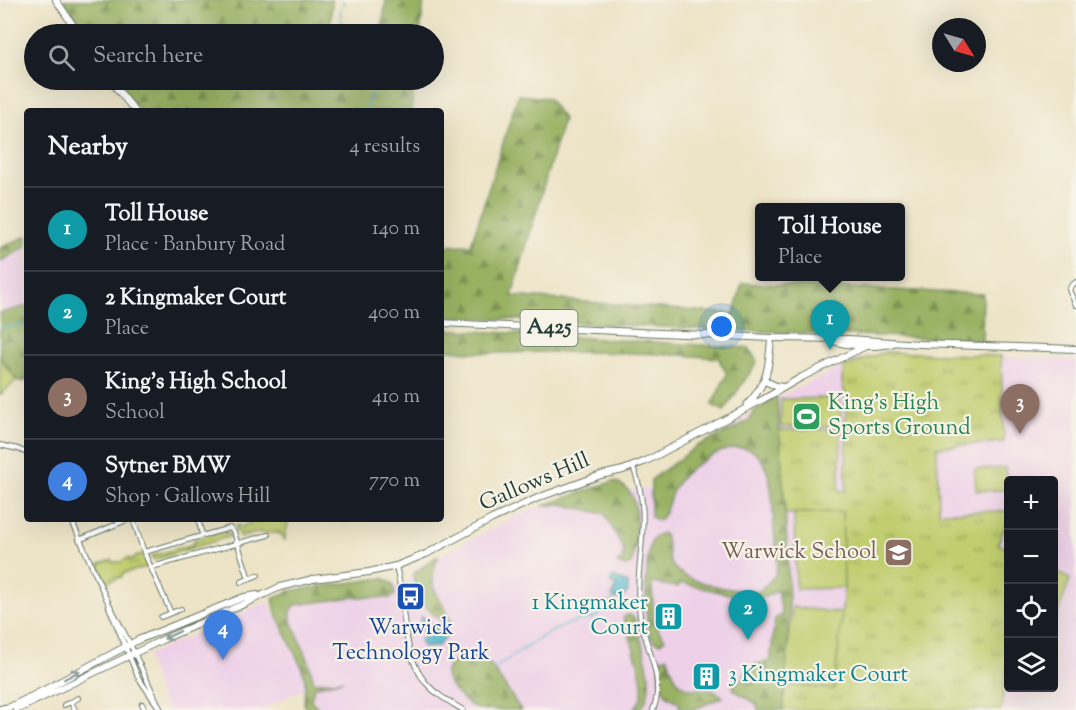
<!DOCTYPE html>
<meta charset="utf-8">
<style>
body{margin:0;font-family:"Sorts Mill Goudy",serif;background:#20242c;color:#f1f3f6}
.controls{position:absolute;right:18px;bottom:18px;display:grid;overflow:hidden;border-radius:6px;box-shadow:0 6px 24px #0002}
.controls button{width:54px;height:54px;display:grid;place-items:center;padding:0;border:0;border-bottom:2px solid #363941;background:#171b24;color:#f1f3f6;font:30px sans-serif}
.compass{position:absolute;left:932px;top:18px;width:54px;height:54px;border-radius:50%;background:#171b24;box-shadow:0 6px 24px #0002;rotate:127deg}
.you{position:absolute;left:722px;top:327px;width:21px;height:21px;margin:-15px;border:4px solid #fff;border-radius:50%;background:#1a73e8;box-shadow:0 0 0 9px #1a73e833}
.badge{display:grid;place-items:center;width:39px;height:39px;border-radius:50%;background:#1f6fb2;color:#fff;font-size:20px;font-weight:700}
.pin{position:absolute;translate:-50% -50px;filter:drop-shadow(0 2px 3px #0008)}
.pin::after{content:'';position:absolute;top:32px;width:21px;height:18px;background:inherit;clip-path:polygon(0 0,100% 0,50% 100%)}
.popup{position:absolute;left:755px;top:203px;width:150px;height:78px;box-sizing:border-box;display:grid;place-content:center;border-radius:6px;background:#171b24;filter:drop-shadow(0 2px 4px #0005);font-size:20px;white-space:nowrap;color:#9ea1a6}
.popup b{font-size:22px;color:#f1f3f6}
.popup::after{content:'';position:absolute;left:50%;top:100%;margin-left:-12px;border:12px solid transparent;border-top-color:#171b24}
.list{margin:0;padding:0;list-style:none}
h2{display:flex;justify-content:space-between;align-items:center;height:78px;margin:0;padding:0 24px;font-size:26px}
h2 small{font-size:20px;font-weight:400;color:#9ea1a6}
.list li{display:grid;grid-template-columns:39px 1fr auto;gap:18px;align-items:center;box-sizing:border-box;height:84px;padding:0 24px;border-top:2px solid #363941}
.list b{display:block;font-size:22px;white-space:nowrap}
.list p{margin:0;font-size:20px;white-space:nowrap;color:#9ea1a6}
.list em{font-size:20px;font-style:normal;color:#9ea1a6}
.icon{flex:none;width:33px;height:33px;fill:none;stroke:currentColor;stroke-width:2;stroke-linecap:round;stroke-linejoin:round}
.map{position:relative;flex:none;width:1076px;height:710px;overflow:hidden}
.search{position:absolute;background:#171b24;box-shadow:0 6px 24px #0002;left:24px;top:24px;width:420px;height:66px;display:flex;align-items:center;gap:15px;box-sizing:border-box;padding:0 21px;border-radius:33px;color:#9ea1a6;font-size:22px}
.panel{position:absolute;background:#171b24;box-shadow:0 6px 24px #0002;left:24px;top:108px;width:420px;height:414px;border-radius:6px}
.map>svg:first-child{display:block}
</style>
<div class="map">
<svg width="1076" height="710" viewBox="0 0 1076 710">
<defs>
<pattern id="grass-tufts" width="24" height="20" patternUnits="userSpaceOnUse" patternTransform="scale(1.5)"><rect width="24" height="20" fill="#c1ce6f"/><path d="M3 7l-1-3M5 7V3M7 7l1-3M15 17l-1-3M17 17v-4M19 17l1-3" fill="none" stroke="#9ca85c"/></pattern>
<pattern id="forest-firs" width="22" height="20" patternUnits="userSpaceOnUse" patternTransform="scale(1.5)"><rect width="22" height="20" fill="#98b162"/><path d="M5 1l3.5 6h-7zM16 11l3.5 6h-7z" fill="#7b9152"/></pattern>
</defs>
<rect width="100%" height="100%" fill="#f7f3e8"/>
<filter id="ink" filterUnits="userSpaceOnUse"><feTurbulence type="fractalNoise" baseFrequency=".0167" numOctaves="2"/><feDisplacementMap in="SourceGraphic" scale="12" xChannelSelector="R" yChannelSelector="G"/><feConvolveMatrix kernelMatrix="1 2 1 2 8 2 1 2 1" color-interpolation-filters="sRGB"/></filter>
<filter id="wash" filterUnits="userSpaceOnUse"><feTurbulence type="fractalNoise" baseFrequency=".008" numOctaves="4" result="noise"/><feDisplacementMap in="SourceGraphic" scale="24" xChannelSelector="R" yChannelSelector="G"/><feGaussianBlur stdDeviation="1.35" result="paint"/><feColorMatrix in="noise" values="0 0 0 0 0 0 0 0 0 0 0 0 0 0 0 0 0 1.4 0 .05"/><feComposite in="paint" operator="in"/></filter>
<g filter="url(#wash)">
<rect width="100%" height="100%" fill="#ede4c7"/>
<!-- built -->
<path fill="#eed0e8" fill-rule="evenodd" d="M 27,246 L 27,306 L 0,313 L 0,262 Z
M 885,352 L 1076,360 L 1076,710 L 322,710 L 310,696 L 305,664 L 281,602 L 408,583 L 414,569 L 521,514 L 542,506 L 561,504 L 584,510 L 619,491 L 650,488 L 657,476 L 772,400 L 842,367 L 844,363 ZM 1008,480 L 1054,480 L 1054,688 L 1008,688 Z
M 268,601 L 301,666 L 305,679 L 304,689 L 261,710 L 167,710 L 159,696 L 147,655 Z"/>
<!-- grass -->
<path fill="url(#grass-tufts)" stroke="#708652" stroke-width="1.5" d="M 885,352 L 1001,356 L 1004,442 L 937,447 L 939,512 L 1008,511 L 1008,520 L 998,544 L 1008,549 L 1008,661 L 1001,710 L 783,710 L 785,685 L 834,689 L 844,588 L 841,512 L 784,514 L 779,430 L 841,429 C 842,450 839,470 839,491 L 846,491 L 846,398 L 842,382 L 843,367 Z
M 0,358 L 17,380 L 0,395 Z
M 1006,468 L 1007,490 L 976,491 L 975,469 Z
M 258,519 L 288,519 C 289,528 284,531 285,541 C 279,526 269,537 259,532 L 240,538 L 235,527 L 238,525 L 241,527 Z
M 220,532 L 229,532 L 231,536 L 153,560 L 151,556 L 194,544 L 194,540 Z
M 142,554 L 148,567 L 124,573 L 121,577 L 106,582 L 99,564 L 112,560 L 113,562 L 121,562 L 128,558 L 130,560 Z
M 1054,571 L 1070,579 L 1054,624 Z"/>
<!-- forest -->
<path fill="url(#forest-firs)" stroke="#5c774b" stroke-width="1.5" d="M 64,0 L 332,0 L 330,34 L 86,34 Z
M 386,0 L 424,0 L 420,34 L 381,34 Z
M 115,80 L 415,80 L 411,111 L 140,111 Z
M 518,95 L 548,98 L 563,119 L 512,296 L 734,314 L 742,283 L 983,294 L 982,340 L 723,330 L 441,316 L 441,246 L 471,245 Z
M 27,236 L 27,246 L 0,262 L 0,248 Z
M 27,306 L 27,380 L 23,382 L 17,380 L 0,358 L 0,313 Z
M 441,329 L 749,348 L 757,362 L 724,411 L 712,405 L 727,374 L 718,358 C 663,353 607,352 552,352 C 515,352 476,356 441,348 Z
M 777,396 C 784,501 796,606 783,710 L 758,710 L 757,704 L 734,690 L 733,686 L 744,676 L 748,666 L 770,661 L 775,619 L 782,615 L 778,590 L 765,597 L 741,597 L 682,583 L 677,587 L 652,583 L 654,624 L 665,639 L 660,643 C 657,642 655,643 652,639 C 643,628 645,555 652,541 C 655,536 658,534 663,533 C 670,542 666,556 672,565 C 684,584 737,591 758,592 C 763,587 774,579 776,572 C 779,563 775,540 774,530 C 772,487 772,425 711,456 C 697,464 681,473 674,489 C 668,500 668,513 658,521 L 651,516 L 651,480 L 697,446 L 732,430 L 749,420 L 754,411 Z
M 614,481 C 621,484 629,489 632,496 C 639,510 637,550 631,564 L 626,566 L 617,564 L 623,558 L 622,554 L 625,552 L 605,514 L 561,504 L 542,506 Z
M 438,556 L 433,573 L 433,586 L 452,624 L 448,624 C 427,612 415,599 413,574 Z
M 383,578 L 393,584 L 395,595 L 390,598 L 355,597 L 295,605 L 291,612 L 291,620 L 308,659 L 314,682 L 343,680 L 314,687 L 311,700 L 320,710 L 308,710 L 304,705 L 305,679 L 301,666 L 276,613 L 273,599 L 289,591 Z
M 627,615 L 630,615 L 635,619 C 641,643 661,690 639,710 L 633,710 C 635,707 640,702 641,698 C 647,682 629,634 623,618 Z
M 464,655 L 482,660 L 491,665 L 521,710 C 511,710 487,710 478,709 C 467,705 443,684 446,671 C 448,663 458,659 464,655 Z
M 668,657 C 681,710 703,677 723,697 L 692,710 L 679,707 L 679,702 C 674,700 669,698 666,694 C 660,687 658,666 661,658 Z"/>
<!-- pitch -->
<path fill="#c1ce6f" stroke="#708652" stroke-width="1.5" d="M 840,398 L 841,426 L 781,427 L 781,399 Z
M 842,512 L 844,588 L 796,589 L 794,513 Z
M 792,607 L 842,613 L 834,689 L 785,685 Z"/>
<!-- water -->
<path fill="#4ab2c9" stroke="#34787e" stroke-width="1.5" d="M 614,577 L 628,583 L 628,592 L 623,597 L 615,599 L 612,596 L 617,586 L 612,584 L 610,580 Z
M 422,616 L 434,627 L 444,631 L 445,638 L 438,646 L 426,648 L 422,646 L 420,639 L 427,634 L 421,630 L 419,623 Z"/>
<g fill="none" stroke-linecap="round" stroke-linejoin="round">
<!-- stream -->
<path stroke="#4ab2c9" stroke-width="1.5" d="M 341,34 L 342,32 L 336,27 L 342,22 L 340,11 L 344,4 L 342,0
M 358,80 L 373,89 L 366,111
M 0,328 L 27,324
M 493,669 C 524,650 558,620 595,618 L 614,598"/>
</g>
</g>
<g filter="url(#ink)">
<g fill="none" stroke-linecap="round" stroke-linejoin="round">
<defs>
<path id="street" d="M 1076,282 L 1071,286 L 1069,290 L 1076,305
M 0,445 L 18,449 L 27,453
M 633,467 C 655,520 632,565 640,616 C 645,647 666,679 653,710
M 71,519 L 106,598 L 130,644 L 161,710
M 133,519 L 144,552 L 171,613
M 198,519 L 202,534
M 79,540 L 129,519
M 144,552 L 230,528 L 234,532 L 249,579
M 396,566 C 406,603 400,652 426,683 C 436,695 450,702 463,710
M 152,567 L 268,535
M 241,582 L 258,575
M 109,607 L 138,677 L 157,705
M 161,617 L 181,609
M 71,702 L 78,698
M 142,704 L 145,710
M 64,705 L 71,702 L 75,710"/>
<path id="secondary" d="M 765,381 L 776,386 L 783,387
M 747,405 C 768,382 769,367 771,338
M 0,709 L 10,707 L 46,689 L 138,640 L 244,597 L 257,595
M 16,710 L 164,639 L 246,603 L 280,587 L 313,579 L 369,572 L 396,566 L 426,554 L 492,519 L 540,497 L 601,475 L 623,470 L 646,461 L 762,400 L 802,377 L 868,345"/>
<path id="primary" d="M 56,0 L 79,34
M 110,80 L 135,111
M 441,323 L 771,338 L 849,339 L 919,344 L 1076,349
M 833,341 C 847,346 880,348 894,343"/>
</defs>
<!-- street casing -->
<use href="#street" stroke="#677767" stroke-width="6"/>
<!-- secondary casing -->
<use href="#secondary" stroke="#677767" stroke-width="8"/>
<!-- primary casing -->
<use href="#primary" stroke="#677767" stroke-width="8"/>
<!-- street -->
<use href="#street" stroke="#fff" stroke-width="4"/>
<!-- secondary -->
<use href="#secondary" stroke="#fff" stroke-width="6"/>
<!-- primary -->
<use href="#primary" stroke="#fff" stroke-width="6"/>
</g>
<!-- one-way arrows -->
<defs><path id="oneway-shaft" d="M-6 0H5M1.5-3L5.5 0L1.5 3" fill="none" stroke-width="1.6" stroke-linecap="round" stroke-linejoin="round" transform="scale(1.5)"/></defs>
<g stroke="#8f9e9a">
<use href="#oneway-shaft" transform="translate(172 635) rotate(155)"/>
<use href="#oneway-shaft" transform="translate(72 675) rotate(-28)"/>
</g>
</g>
<!-- icons -->
<defs>
<symbol id="stadium-square" viewBox="-11 -11 22 22"><rect x="-9" y="-9" width="18" height="18" rx="4" fill="#2e9e5b" stroke="#f7f3e8"/><path d="M0-5a6.5 5 0 1 0 0 10a6.5 5 0 1 0 0-10ZM-3.5-1.8h7v3.6h-7Z" fill="#fff"/></symbol>
<symbol id="school-square" viewBox="-11 -11 22 22"><rect x="-9" y="-9" width="18" height="18" rx="4" fill="#8d6e63" stroke="#f7f3e8"/><path d="M0-5L7-2L0 1L-7-2ZM-4 1L0 2.5L4 1V4Q0 6-4 4Z" fill="#fff"/></symbol>
<symbol id="bus-square" viewBox="-11 -11 22 22"><rect x="-9" y="-9" width="18" height="18" rx="4" fill="#1a4fb4" stroke="#f7f3e8"/><path d="M-5-6H5V4H4V6H2V4H-2V6H-4V4H-5ZM-3.5-4V0h7V-4ZM-3.5 1.2v1.5H-2V1.2ZM2 1.2v1.5H3.5V1.2Z" fill="#fff"/></symbol>
<symbol id="building-square" viewBox="-11 -11 22 22"><rect x="-9" y="-9" width="18" height="18" rx="4" fill="#0f9aa8" stroke="#f7f3e8"/><path d="M-4-6H4V6H1V3H-1V6H-4ZM-2.5-4.3h1.7v1.8h-1.7ZM.8-4.3h1.7v1.8H.8ZM-2.5-1h1.7V.8h-1.7ZM.8-1h1.7V.8H.8Z" fill="#fff"/></symbol>
</defs>
<g fill-rule="evenodd">
<use href="#stadium-square" x="790" y="400" width="33" height="33"/>
<use href="#school-square" x="882" y="536" width="33" height="33"/>
<use href="#bus-square" x="394" y="580" width="33" height="33"/>
<use href="#building-square" x="652" y="600" width="33" height="33"/>
<use href="#building-square" x="690" y="660" width="33" height="33"/>
</g>
<g text-anchor="middle" dominant-baseline="central" stroke-width="4.5" stroke-linejoin="round" paint-order="stroke">
<!-- shield labels -->
<rect fill="#f7f3e8" stroke="#60746a" stroke-width="1.5" x="520.5" y="310" width="57" height="36" rx="4.5"/>
<g font-size="21" font-weight="bold" fill="#1f3d34">
<text x="549" y="328">A425</text>
</g>
<!-- leisure labels -->
<g font-size="22" fill="#27864d" stroke="#f7f3e8" text-anchor="start">
<text x="828" y="404">King's High<tspan x="828" dy="25">Sports Ground</tspan></text>
</g>
<!-- street labels -->
<g font-size="22" fill="#1f3d34" stroke="#f7f3e8">
<text transform="translate(535 483) rotate(-23)">Gallows Hill</text>
</g>
<!-- education labels -->
<g font-size="22" fill="#785e54" stroke="#f7f3e8" text-anchor="end">
<text x="877" y="553">Warwick School</text>
</g>
<!-- culture labels -->
<g font-size="22" fill="#0d838f" stroke="#f7f3e8" text-anchor="end">
<text x="648" y="604">1 Kingmaker<tspan x="648" dy="25">Court</tspan></text>
<text x="728" y="676" text-anchor="start">3 Kingmaker Court</text>
</g>
<!-- transit labels -->
<g font-size="22" fill="#164399" stroke="#f7f3e8">
<text x="411" y="629">Warwick<tspan x="411" dy="25">Technology Park</tspan></text>
</g>
</g>
</svg>
<div class="controls">
<button>+</button>
<button>−</button>
<button><svg class="icon" aria-label="locate" viewBox="0 0 24 24"><circle cx="12" cy="12" r="6"/><path d="M12 2v4M12 18v4M2 12h4M18 12h4"/></svg></button>
<button><svg class="icon" aria-label="layers" viewBox="0 0 24 24"><path d="M12 4l9 5-9 5-9-5zM3 14l9 5 9-5"/></svg></button>
</div>
<svg class="compass" viewBox="-18 -18 36 36"><path d="M0-13l5 13h-10z" fill="#e53935"/><path d="M0 13l5-13h-10z" fill="#9ea1a6"/></svg>
<div class="you"></div>
<div class="pin badge" style="left:830px;top:350px;background:#0f9aa8">1</div>
<div class="popup"><b>Toll House</b>Place</div>
<div class="pin badge" style="left:748px;top:640px;background:#0f9aa8">2</div>
<div class="pin badge" style="left:1020px;top:434px;background:#8d6e63">3</div>
<div class="pin badge" style="left:223px;top:660px;background:#3f7fe0">4</div>
<div class="search"><svg class="icon" aria-label="search" viewBox="0 0 24 24"><circle cx="10" cy="10" r="6"/><path d="M15 15l6 6"/></svg>Search here</div>
<section class="panel">
<h2>Nearby<small>4 results</small></h2>
<ul class="list">
<li><span class="badge" style="background:#0f9aa8">1</span><div><b>Toll House</b><p>Place · Banbury Road</p></div><em>140 m</em></li>
<li><span class="badge" style="background:#0f9aa8">2</span><div><b>2 Kingmaker Court</b><p>Place</p></div><em>400 m</em></li>
<li><span class="badge" style="background:#8d6e63">3</span><div><b>King's High School</b><p>School</p></div><em>410 m</em></li>
<li><span class="badge" style="background:#3f7fe0">4</span><div><b>Sytner BMW</b><p>Shop · Gallows Hill</p></div><em>770 m</em></li>
</ul>
</section>
</div>
